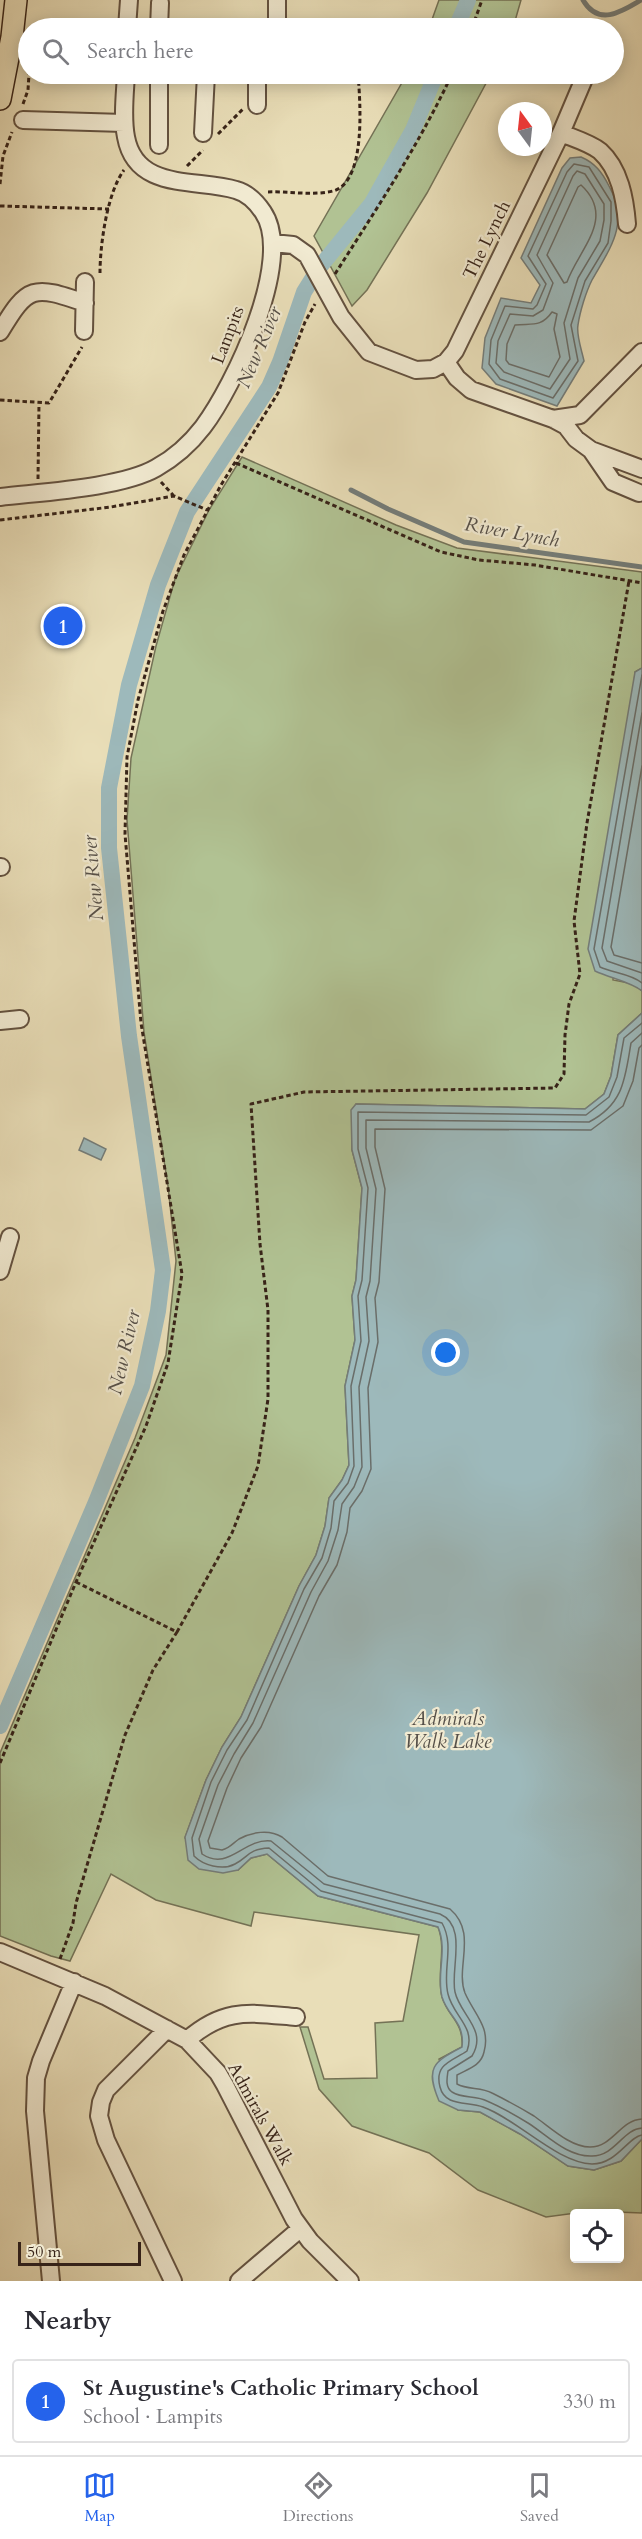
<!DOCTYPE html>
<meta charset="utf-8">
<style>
body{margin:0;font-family:Cardo,serif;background:#f7f7f7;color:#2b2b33}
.controls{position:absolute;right:18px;bottom:18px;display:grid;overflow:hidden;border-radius:6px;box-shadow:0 3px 15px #0003}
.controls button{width:54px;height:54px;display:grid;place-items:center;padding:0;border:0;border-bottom:2px solid #e1e1e2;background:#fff;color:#2b2b33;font:30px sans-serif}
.compass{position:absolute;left:498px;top:102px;width:54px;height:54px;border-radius:50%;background:#fff;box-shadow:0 3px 15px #0003;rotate:345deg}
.scale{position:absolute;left:18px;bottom:15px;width:123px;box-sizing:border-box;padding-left:6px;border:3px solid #372318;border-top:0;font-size:16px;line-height:21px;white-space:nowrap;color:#372318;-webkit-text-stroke:4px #f1ead1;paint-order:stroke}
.you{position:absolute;left:446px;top:1353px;width:21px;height:21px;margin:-15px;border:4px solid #fff;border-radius:50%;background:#1a73e8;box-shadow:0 0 0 9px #1a73e833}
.badge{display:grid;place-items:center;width:39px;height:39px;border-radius:50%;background:#2563eb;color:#fff;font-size:20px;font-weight:700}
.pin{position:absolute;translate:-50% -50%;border:3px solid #fff;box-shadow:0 2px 6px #0006}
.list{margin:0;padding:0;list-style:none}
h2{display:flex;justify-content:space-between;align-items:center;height:78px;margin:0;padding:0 24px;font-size:26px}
h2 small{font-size:20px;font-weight:400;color:#7c7c81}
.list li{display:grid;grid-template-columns:39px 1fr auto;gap:18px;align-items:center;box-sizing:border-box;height:84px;margin:0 12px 12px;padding:0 12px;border:2px solid #e1e1e2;border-radius:6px}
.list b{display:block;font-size:22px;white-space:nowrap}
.list p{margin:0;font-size:20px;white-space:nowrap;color:#7c7c81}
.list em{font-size:20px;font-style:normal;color:#7c7c81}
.icon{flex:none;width:33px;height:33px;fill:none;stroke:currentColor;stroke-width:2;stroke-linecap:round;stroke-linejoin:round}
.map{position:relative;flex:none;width:642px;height:2281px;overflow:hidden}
.search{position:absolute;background:#fff;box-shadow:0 3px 15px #0003;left:18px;right:18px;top:18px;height:66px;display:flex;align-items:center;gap:15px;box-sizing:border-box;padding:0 21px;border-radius:33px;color:#7c7c81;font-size:22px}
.sheet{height:174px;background:#fff}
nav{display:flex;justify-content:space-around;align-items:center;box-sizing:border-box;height:84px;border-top:2px solid #e1e1e2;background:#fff;font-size:16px;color:#7c7c81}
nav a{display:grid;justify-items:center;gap:3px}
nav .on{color:#2563eb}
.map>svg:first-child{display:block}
</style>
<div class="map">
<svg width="642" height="2281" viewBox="0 0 642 2281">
<rect width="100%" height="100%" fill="#e9deb8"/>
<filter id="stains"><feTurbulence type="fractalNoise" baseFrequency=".00333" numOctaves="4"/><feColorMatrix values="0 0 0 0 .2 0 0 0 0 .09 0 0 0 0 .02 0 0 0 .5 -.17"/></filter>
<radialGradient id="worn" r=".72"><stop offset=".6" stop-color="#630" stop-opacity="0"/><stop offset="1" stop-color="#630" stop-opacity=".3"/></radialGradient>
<!-- green -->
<path fill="#b1c293" stroke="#747256" stroke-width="1.5" d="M 439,0 L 521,0 L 513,28 L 429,28 Z
M 407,74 L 491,74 L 427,193 L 367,290 L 352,306 L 314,236 Z
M 242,457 L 396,525 L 457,548 L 642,572 L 642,668 L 635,672 L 613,980 L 634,984 L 642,991 L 642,1013 L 618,1035 L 611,1076 L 604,1094 L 585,1109 L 356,1104 L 352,1110 L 352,1150 L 362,1188 L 356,1280 L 352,1296 L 355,1340 L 345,1386 L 349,1465 L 342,1480 L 329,1498 L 325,1526 L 316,1555 L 299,1586 L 241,1717 L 222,1747 L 206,1780 L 185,1838 L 238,1870 L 251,1858 L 267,1854 L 318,1896 L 438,1927 C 447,1950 436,1974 442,1997 C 448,2017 464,2022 462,2047 L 439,2059 L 458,2110 L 480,2112 L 520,2134 L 568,2166 L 594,2170 L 621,2161 L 642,2139 L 642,2213 L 591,2211 L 546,2217 L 478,2190 L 429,2153 L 352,2126 L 319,2089 L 300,2027 L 308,2027 L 324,2079 L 377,2078 L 375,2023 L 403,2021 L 419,1935 L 254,1912 L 251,1926 L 156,1900 L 111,1874 L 70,1961 L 51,1956 L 0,1936 L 0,1753 L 135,1438 L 166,1355 L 176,1261 L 168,1186 L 144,1032 L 127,820 L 131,758 L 156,646 L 175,579 L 209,510 Z"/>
<!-- water -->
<path fill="#9db9bb" stroke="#747d7a" stroke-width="1.5" d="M 581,157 C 595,163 602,172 609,186 C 630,224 610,248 592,280 C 586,292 580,311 578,325 C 576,335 582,351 584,361 L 557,406 L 496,384 L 482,368 L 485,338 L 501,298 L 531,303 L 540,285 L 521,258 L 562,168 L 570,158 Z
M 642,668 L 642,991 C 631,982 610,978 595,971 L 588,949 L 635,672 Z
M 642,1013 L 642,2139 L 621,2161 L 594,2170 L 568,2166 L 520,2134 L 480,2112 L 458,2110 L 439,2101 C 425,2068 433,2062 462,2047 C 465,2022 448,2017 442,1997 C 436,1974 448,1950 438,1927 L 318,1896 L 267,1854 L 251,1858 L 238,1870 L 223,1873 L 199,1869 L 188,1860 L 185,1837 L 206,1780 L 222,1747 L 241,1717 L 299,1586 L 316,1555 L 325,1526 L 329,1498 L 342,1480 L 349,1465 L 345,1386 L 355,1340 L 352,1296 L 356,1280 L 362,1188 L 352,1150 L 351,1110 L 356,1104 L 585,1109 L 604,1094 L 611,1076 L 618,1035 Z
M 84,1138 L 106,1149 L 101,1160 L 79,1150 Z"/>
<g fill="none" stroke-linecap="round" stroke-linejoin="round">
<!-- shore -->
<path stroke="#6a6e6a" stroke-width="1.5" d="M 574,164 L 589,167 L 611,202 L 611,221 L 608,243 L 585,281 L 571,325 L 578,361 L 553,398 L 500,379 L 489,364 L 491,340 L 505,306 L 533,309 L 537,305 L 546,284 L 528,256 L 567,172 Z
M 577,171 L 585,174 L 604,204 L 604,220 L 600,241 L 578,278 L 564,323 L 570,359 L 550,389 L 504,372 L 496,363 L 498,341 L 510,314 L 533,316 L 543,310 L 553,283 L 537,255 L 573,176 Z
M 581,185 C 617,218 578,250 567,282 L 564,283 L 547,255 L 578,187 Z
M 552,312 L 557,314 L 554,329 L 560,357 L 549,377 L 509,364 L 506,360 L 507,344 L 515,325 C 531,323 541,328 552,312 Z
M 642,675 L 594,949 L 600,967 C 613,973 632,974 642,983
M 642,713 L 602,948 L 607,961 L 642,973
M 642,766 L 611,947 L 614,955 L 642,963
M 642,1023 L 624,1038 L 617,1077 L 609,1097 L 586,1115 L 358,1112 L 358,1149 L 368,1188 L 362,1280 L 358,1296 L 361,1341 L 351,1386 L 354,1466 L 348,1483 L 334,1501 L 331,1528 L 322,1558 L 304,1589 L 247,1720 L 227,1750 L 211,1782 L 192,1838 L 194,1856 C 203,1865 222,1871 235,1864 C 249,1857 248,1849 269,1848 L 321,1891 L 442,1923 C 455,1946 442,1970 448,1994 C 453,2016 476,2027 467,2051 C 452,2061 434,2064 440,2087 C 445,2107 467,2101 483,2107 C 517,2119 557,2163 592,2164 C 617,2164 628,2137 642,2135
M 642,1033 L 631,1043 C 625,1078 624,1104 589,1122 L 366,1120 L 366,1148 L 376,1189 L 370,1281 L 366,1297 L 369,1341 L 359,1387 L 362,1467 L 354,1487 L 342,1504 L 338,1530 L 328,1561 L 311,1592 L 253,1723 L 234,1754 L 218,1785 L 199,1839 L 202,1854 C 229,1872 243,1838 271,1841 L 324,1884 L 440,1914 C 468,1926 450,1969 455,1992 C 460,2015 488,2030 472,2056 L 448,2071 C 447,2078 445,2087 452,2092 C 463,2099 476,2095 487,2101 C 501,2107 515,2115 528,2123 C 547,2135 567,2157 592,2156 C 615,2156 623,2129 642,2128
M 642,1045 L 639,1048 L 633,1081 L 623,1106 L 591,1130 L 375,1129 L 375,1147 L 385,1189 L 379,1282 L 375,1298 L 378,1342 L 368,1388 L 371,1469 L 362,1491 L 350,1508 L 347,1532 L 337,1565 L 319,1596 L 261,1727 L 241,1758 L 227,1788 L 208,1841 L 210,1848 L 222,1850 C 230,1848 233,1843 239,1839 C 252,1832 269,1829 282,1837 L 328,1876 L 450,1909 C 478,1933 455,1967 465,1993 C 474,2014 491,2027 484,2052 C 481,2066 468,2069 457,2075 L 457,2084 C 468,2090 481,2087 492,2093 C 506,2100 521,2108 534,2116 C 550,2127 570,2147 590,2147 C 613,2147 620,2120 642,2119"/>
<!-- stream -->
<path stroke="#747d7a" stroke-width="5" d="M 583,0 C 598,26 620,13 641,0
M 351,490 L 388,509 L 464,542 L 642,567"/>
<!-- canal -->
<path stroke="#9db9bb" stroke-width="16" d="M 456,28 L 468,0
M 0,1726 L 96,1502 L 142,1386 L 158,1311 L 163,1270 L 129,1036 L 109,848 L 109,788 L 129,685 L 158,585 L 187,512 L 269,387 L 280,362 L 304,292 L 319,268 L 372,203 L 413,130 L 436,74"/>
<defs>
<path id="minor" d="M 127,28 L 129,0
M 159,28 L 160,3
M 277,28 L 277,0
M 257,105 L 257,74
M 23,120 L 124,123
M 203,133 L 206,74
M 561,133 C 573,138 590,143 600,151 C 620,169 625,199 627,224
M 159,145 L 159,74
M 273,243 L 293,245 L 307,255 L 341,317 L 369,352 L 416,370 L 433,369 L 446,362 L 457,378 L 471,390 L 553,419 L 566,426 L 576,439 L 591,450 L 642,469
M 84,331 L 85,282
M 0,332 C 28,285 33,285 85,303
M 446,362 L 455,351 L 561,133 L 586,74
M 553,419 L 580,415 L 642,352
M 591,450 L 613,482 L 639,493
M 0,497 C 41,492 121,488 156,468 C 174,458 190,444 203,427 C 234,386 295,259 263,212 C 257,203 247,193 236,190 C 198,178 136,192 126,137 C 122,117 125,94 126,74
M 0,867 L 1,867
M 0,1021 L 20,1019
M 0,1271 L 10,1237
M 0,1952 L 105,1996 L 187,2040 L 218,2073 L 225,2085 L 294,2219 L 310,2241 L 350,2281
M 167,2029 L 106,2090 L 101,2102 L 99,2116 L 106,2140 L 173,2281
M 187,2040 C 225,2007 249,2013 296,2017
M 51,2281 L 35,2111 L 36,2078 L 41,2061 L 74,1982
M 239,2281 L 300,2229"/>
<path id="major" d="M 0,99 L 12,37 L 16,0"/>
</defs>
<!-- minor casing -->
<use href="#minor" stroke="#645240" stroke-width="20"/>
<!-- major casing -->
<use href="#major" stroke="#372318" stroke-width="24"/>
<!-- path -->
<path stroke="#372318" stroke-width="3" stroke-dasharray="4.5 3" stroke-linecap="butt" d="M 472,28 L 482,0
M 23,104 L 28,90 L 29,74
M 218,134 L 243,109
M 187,166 L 203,150
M 0,184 L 3,156 L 12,132
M 268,192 C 288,191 313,196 333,191 C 367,182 360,100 358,74
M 0,206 L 109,209
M 100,273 C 100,245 107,193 124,170
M 335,274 C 377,208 419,145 452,74
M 0,400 L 49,403 L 82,347
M 236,463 L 441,552 L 479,560 L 535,565 L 642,583
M 38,479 L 39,403
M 161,482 L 173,495
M 0,520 L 111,507 L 174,496 L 207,510
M 76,1582 L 177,1632 L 232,1533 L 258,1466 L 268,1399 L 268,1310 L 260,1244 L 251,1104 L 304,1092 L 555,1088 L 564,1074 L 565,1035 L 569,1004 L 580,974 L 574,921 L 587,823 L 629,581
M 0,1763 L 76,1582 L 146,1426 L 168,1363 L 182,1274 L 141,1023 L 125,834 L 127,757 L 138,700 L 163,611 L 184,555 L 221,485 L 278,393 L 305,322 L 315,304
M 60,1959 L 73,1923 L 76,1903 L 125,1735 L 153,1670 L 177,1632"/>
<!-- minor -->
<use href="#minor" stroke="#f1ead1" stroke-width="16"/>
<!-- major -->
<use href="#major" stroke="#e9deb8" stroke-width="21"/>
</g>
<g text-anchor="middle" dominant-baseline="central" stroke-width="4.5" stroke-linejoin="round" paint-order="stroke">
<!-- street labels -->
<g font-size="18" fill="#372318" stroke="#f1ead1">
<text transform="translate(487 240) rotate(-64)">The Lynch</text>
<text transform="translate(228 335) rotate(-69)">Lampits</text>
<text transform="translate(260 2114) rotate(61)">Admirals Walk</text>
</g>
<!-- water labels -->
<g font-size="20" font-style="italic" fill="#565049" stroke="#f1ead1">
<text transform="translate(259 347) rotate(-67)">New River</text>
<text transform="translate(512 532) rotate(10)">River Lynch</text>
<text transform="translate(93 878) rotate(-95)">New River</text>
<text transform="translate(124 1352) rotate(-77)">New River</text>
<text x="448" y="1718">Admirals<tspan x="448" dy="23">Walk Lake</tspan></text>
</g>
</g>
<rect width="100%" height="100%" filter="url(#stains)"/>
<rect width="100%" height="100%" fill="url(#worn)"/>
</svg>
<div class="controls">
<button><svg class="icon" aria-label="locate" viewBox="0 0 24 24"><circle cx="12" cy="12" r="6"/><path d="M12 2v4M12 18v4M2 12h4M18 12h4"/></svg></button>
</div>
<svg class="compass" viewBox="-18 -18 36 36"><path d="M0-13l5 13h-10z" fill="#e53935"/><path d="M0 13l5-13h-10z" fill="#7c7c81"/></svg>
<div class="scale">50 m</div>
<div class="you"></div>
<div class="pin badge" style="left:63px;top:626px">1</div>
<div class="search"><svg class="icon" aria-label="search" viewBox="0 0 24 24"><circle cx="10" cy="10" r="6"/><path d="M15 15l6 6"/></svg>Search here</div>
</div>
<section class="sheet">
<h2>Nearby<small></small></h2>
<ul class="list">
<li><span class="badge">1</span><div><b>St Augustine's Catholic Primary School</b><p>School · Lampits</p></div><em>330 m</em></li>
</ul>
</section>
<nav>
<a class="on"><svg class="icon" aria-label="map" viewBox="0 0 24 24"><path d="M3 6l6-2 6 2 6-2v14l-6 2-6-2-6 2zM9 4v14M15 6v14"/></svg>Map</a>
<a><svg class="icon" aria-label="directions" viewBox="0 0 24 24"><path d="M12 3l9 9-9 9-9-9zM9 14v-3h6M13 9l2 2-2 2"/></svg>Directions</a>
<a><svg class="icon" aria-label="saved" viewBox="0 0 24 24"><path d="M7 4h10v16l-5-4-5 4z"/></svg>Saved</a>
</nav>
